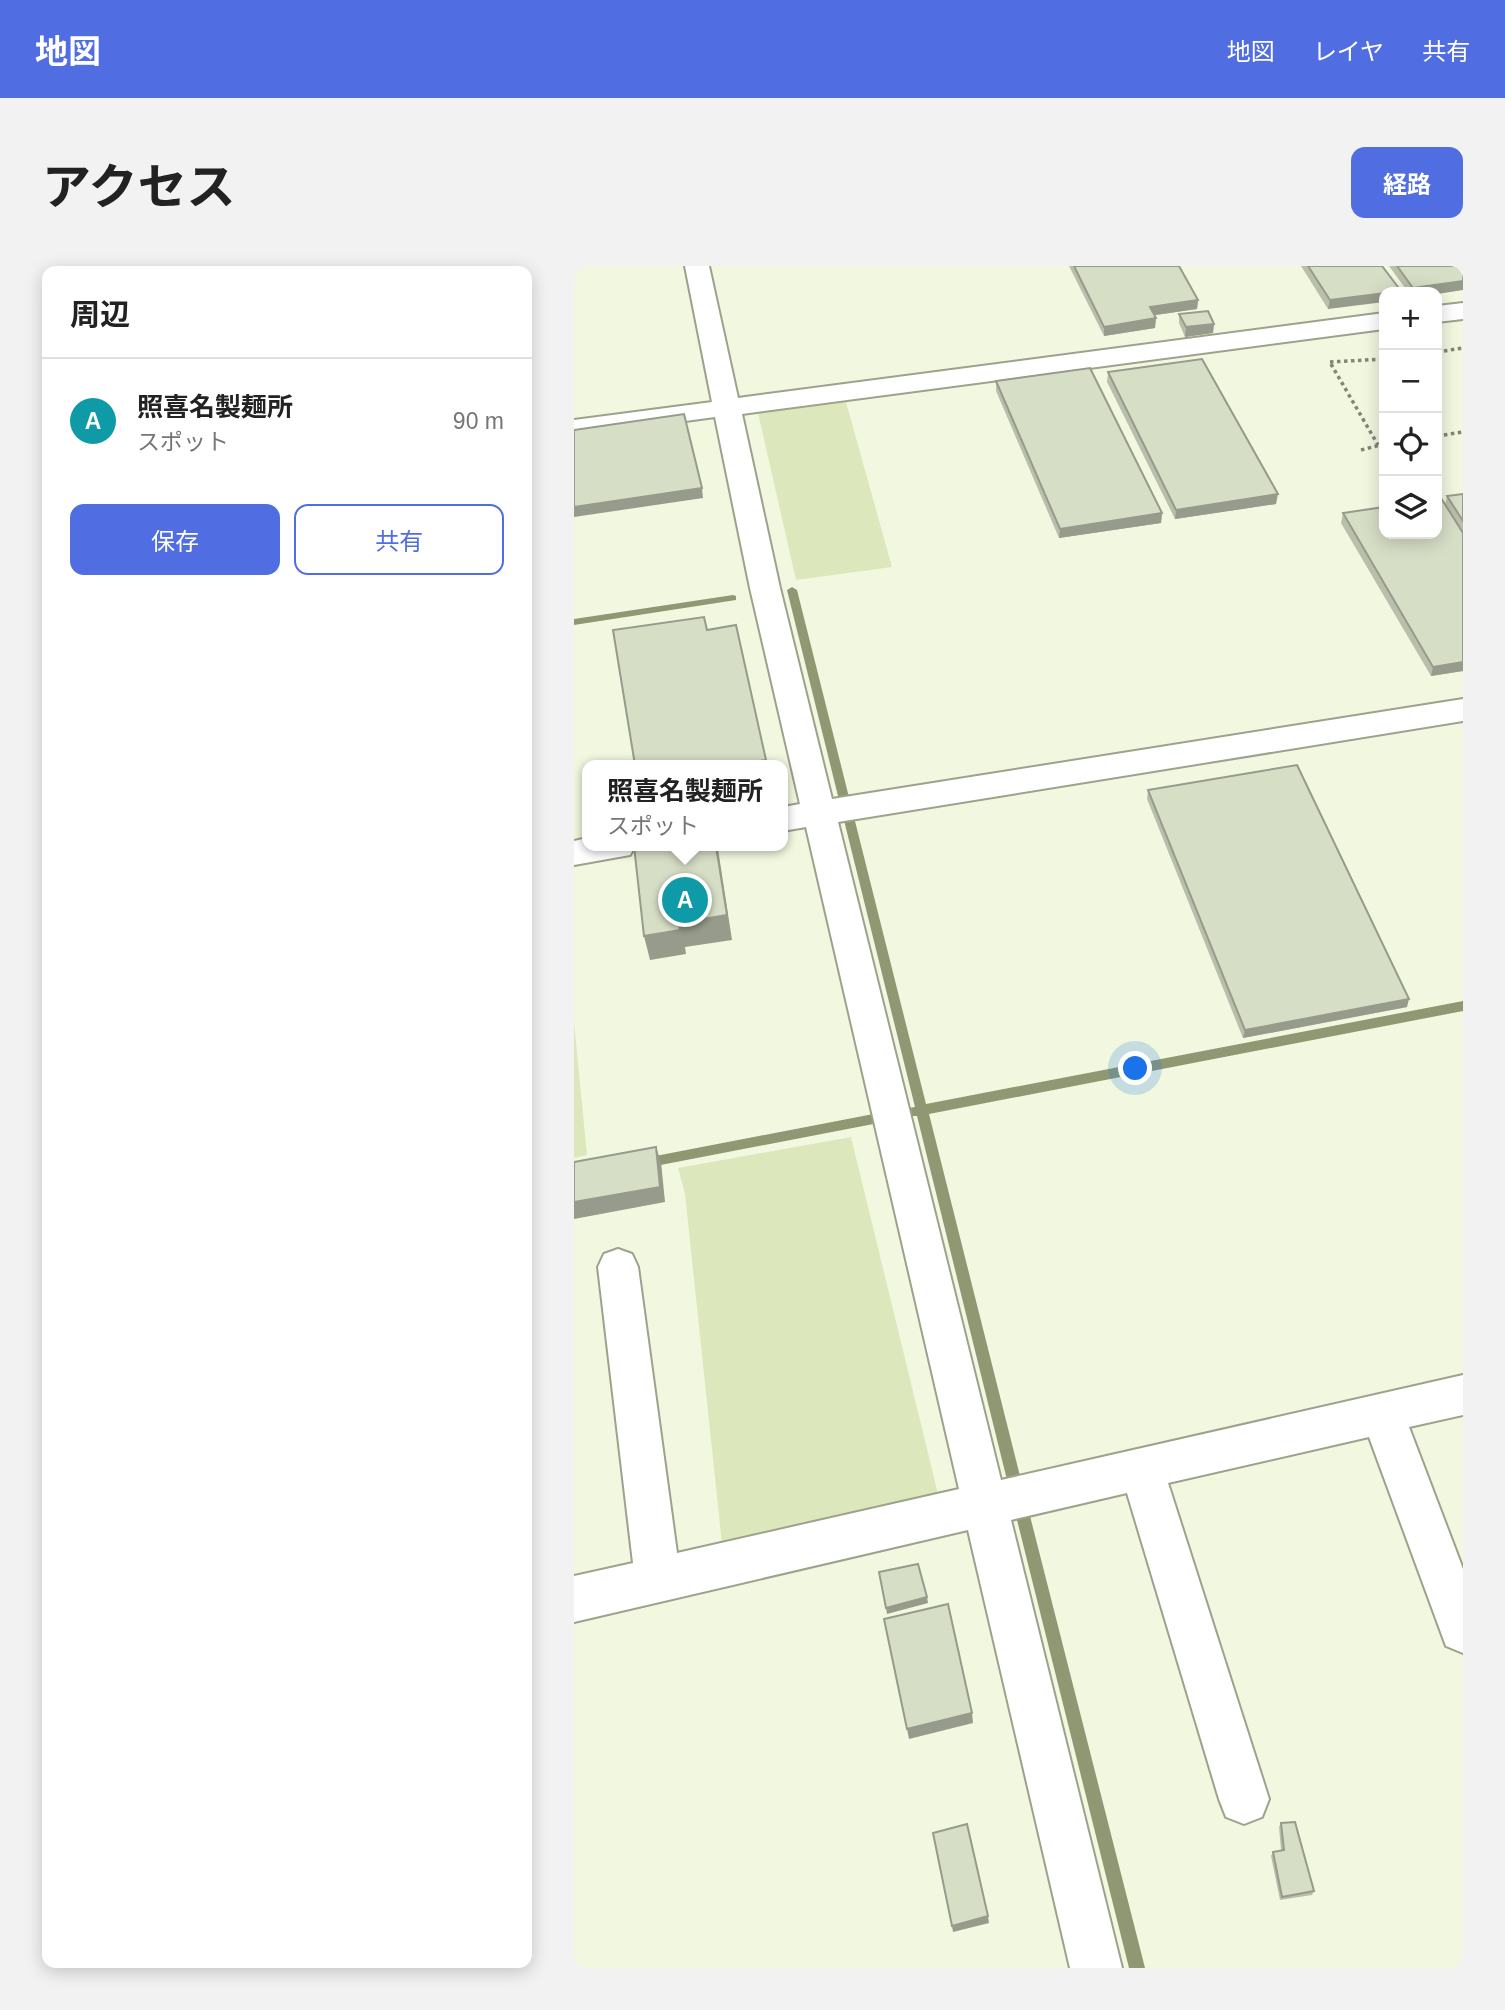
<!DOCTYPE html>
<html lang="ja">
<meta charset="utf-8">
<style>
body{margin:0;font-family:Helvetica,"Noto Sans JP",sans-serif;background:#f2f2f2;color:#222}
.controls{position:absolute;right:21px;top:21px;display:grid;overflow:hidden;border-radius:14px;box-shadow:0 4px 18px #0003}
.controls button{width:63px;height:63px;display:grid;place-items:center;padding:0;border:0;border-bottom:2px solid #e0e0e0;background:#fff;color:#222;font:35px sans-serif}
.you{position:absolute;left:562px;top:803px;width:24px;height:24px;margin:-18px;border:5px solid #fff;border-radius:50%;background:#1a73e8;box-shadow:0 0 0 10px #1a73e833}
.badge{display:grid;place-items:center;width:46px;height:46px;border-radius:50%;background:#506ee2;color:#fff;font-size:23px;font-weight:700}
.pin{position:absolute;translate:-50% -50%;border:4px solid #fff;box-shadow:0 2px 7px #0006}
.popup{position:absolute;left:8px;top:494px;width:206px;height:91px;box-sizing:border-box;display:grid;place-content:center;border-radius:14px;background:#fff;filter:drop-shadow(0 2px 5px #0005);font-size:23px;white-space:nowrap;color:#767676}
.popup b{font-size:26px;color:#222}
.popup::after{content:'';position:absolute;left:50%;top:100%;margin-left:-14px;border:14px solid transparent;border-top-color:#fff}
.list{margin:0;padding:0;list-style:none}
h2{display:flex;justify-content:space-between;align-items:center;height:91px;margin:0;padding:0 28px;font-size:30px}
h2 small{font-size:23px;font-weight:400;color:#767676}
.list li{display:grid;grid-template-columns:46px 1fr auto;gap:21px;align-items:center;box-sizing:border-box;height:126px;padding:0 28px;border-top:2px solid #e0e0e0}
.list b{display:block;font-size:26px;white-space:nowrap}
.list p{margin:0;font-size:23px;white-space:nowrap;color:#767676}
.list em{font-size:23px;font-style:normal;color:#767676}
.actions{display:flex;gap:14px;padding:21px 28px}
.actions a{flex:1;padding:16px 0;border:2px solid #506ee2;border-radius:14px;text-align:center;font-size:24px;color:#506ee2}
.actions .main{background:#506ee2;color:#fff}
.icon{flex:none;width:38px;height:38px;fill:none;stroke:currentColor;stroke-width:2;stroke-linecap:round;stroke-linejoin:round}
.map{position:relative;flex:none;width:889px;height:1702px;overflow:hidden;border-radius:14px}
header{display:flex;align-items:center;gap:42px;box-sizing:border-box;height:98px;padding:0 35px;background:#506ee2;color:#fff}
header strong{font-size:33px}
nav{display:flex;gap:38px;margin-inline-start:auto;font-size:24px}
.intro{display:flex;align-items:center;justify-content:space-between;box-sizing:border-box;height:168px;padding:0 42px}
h1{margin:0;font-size:49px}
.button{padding:18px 32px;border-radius:14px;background:#506ee2;color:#fff;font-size:24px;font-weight:700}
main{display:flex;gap:42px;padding:0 42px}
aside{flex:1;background:#fff;border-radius:14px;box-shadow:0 4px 18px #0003}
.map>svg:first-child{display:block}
</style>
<header>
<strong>地図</strong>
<nav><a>地図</a><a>レイヤ</a><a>共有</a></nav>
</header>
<div class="intro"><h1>アクセス</h1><a class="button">経路</a></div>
<main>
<aside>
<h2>周辺<small></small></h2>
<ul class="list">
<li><span class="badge" style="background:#0f9aa8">A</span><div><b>照喜名製麺所</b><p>スポット</p></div><em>90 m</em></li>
</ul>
<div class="actions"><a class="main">保存</a><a>共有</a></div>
</aside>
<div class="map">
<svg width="889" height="1702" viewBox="0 0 889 1702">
<rect width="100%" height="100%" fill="#f1f8df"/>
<!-- green -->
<path fill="#dce8bc" d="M 272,136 L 318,301 L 222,314 L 184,147 Z
M 0,756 L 13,889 L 0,892 Z
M 277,871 L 365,1232 L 148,1278 L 111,928 L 104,902 Z"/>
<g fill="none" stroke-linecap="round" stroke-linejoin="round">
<!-- stream -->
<path fill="#8f9873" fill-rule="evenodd" d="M 218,321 L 223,324 L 352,838 L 889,735 L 889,745 L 355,848 L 446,1210 L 444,1215 L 439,1217 L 434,1215 L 432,1210 L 343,850 L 335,850 L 333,846 L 335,842 L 341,841 L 213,324 Z
M 159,329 L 162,330 L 162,334 L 0,359 L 0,353 Z
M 315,845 L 319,846 L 321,850 L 319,854 L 315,855 L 71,902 L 67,901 L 65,897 L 67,893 L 71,892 Z
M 449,1243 L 454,1245 L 456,1250 L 571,1702 L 555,1702 L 442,1250 L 444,1245 Z"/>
<defs>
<path id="minor" d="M 111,0 L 135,0 L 164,132 L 810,47 L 810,63 L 168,148 L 206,322 L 258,533 L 889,433 L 889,455 L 264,556 L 427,1214 L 889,1109 L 889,1149 L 835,1161 L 889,1303 L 889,1387 L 872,1380 L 795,1171 L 594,1217 L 695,1533 L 688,1551 L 670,1558 L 652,1551 L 645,1533 L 553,1227 L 437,1254 L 548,1702 L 496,1702 L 394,1264 L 0,1356 L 0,1310 L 59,1297 L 24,1001 L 30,988 L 44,983 L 58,988 L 64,1001 L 103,1287 L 385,1223 L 232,561 L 209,565 L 209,541 L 226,538 L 176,322 L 141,151 L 0,170 L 0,154 L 138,136 Z
M 889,37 L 889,53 L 863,56 L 863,40 Z
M 13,572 L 13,580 L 61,580 L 56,589 L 0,599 L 0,575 Z"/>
</defs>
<!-- minor casing -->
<use href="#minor" stroke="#9ca28b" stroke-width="4"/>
<!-- path -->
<path stroke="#828676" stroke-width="3.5" stroke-dasharray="3.5 3.5" stroke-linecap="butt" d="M 863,86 L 889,82
M 756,96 L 810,93
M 757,98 L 804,179
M 863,170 L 889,166
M 787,184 L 810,178"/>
<!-- minor -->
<use href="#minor" fill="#fff" fill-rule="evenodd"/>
</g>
<!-- wall -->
<path fill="#b9bfaa" d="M 495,0 L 605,0 L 624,34 L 623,43 L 580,49 L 582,52 L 581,62 L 530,70 Z
M 727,0 L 808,0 L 754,43 Z
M 815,0 L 889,0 L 863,26 L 834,26 Z
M 605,48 L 640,58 L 639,67 L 611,71 L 605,57 Z
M 534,106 L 702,238 L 601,253 L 533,116 Z
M 422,115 L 588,247 L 587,257 L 485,272 L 422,125 Z
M 889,228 L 889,405 L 857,410 L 767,257 L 769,247 L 871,239 L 873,230 Z
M 574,524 L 833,741 L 669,772 L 573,533 Z
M 707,1557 L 740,1625 L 738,1629 L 706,1634 L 697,1590 L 699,1586 L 707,1584 L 705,1561 Z"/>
<!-- shaded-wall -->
<path fill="#969b8b" d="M 889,15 L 889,24 L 863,28 L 863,26 L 838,26 L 839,22 Z
M 810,27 L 810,36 L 754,43 L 756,34 Z
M 624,34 L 623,43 L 575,50 L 576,41 Z
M 582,52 L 581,62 L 530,70 L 530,61 Z
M 640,58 L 639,67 L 611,71 L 612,61 Z
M 128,222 L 129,232 L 0,251 L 0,241 Z
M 704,228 L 702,238 L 601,253 L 602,244 Z
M 588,247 L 587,257 L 485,272 L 486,263 Z
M 889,396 L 889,405 L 857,410 L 859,401 Z
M 192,494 L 193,499 L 161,499 Z
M 142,580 L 144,580 L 144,583 L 158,674 L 111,681 L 112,688 L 76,694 L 70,670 L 105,657 Z
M 835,733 L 833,741 L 669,772 L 671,764 Z
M 82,881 L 87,896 L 91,936 L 0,953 L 0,936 Z
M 353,1331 L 354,1337 L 313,1348 L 312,1342 Z
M 398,1447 L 399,1457 L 335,1473 L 333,1463 Z
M 414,1650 L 415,1657 L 379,1666 L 378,1660 Z"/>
<!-- building -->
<path fill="#d7dec6" stroke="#969b8b" stroke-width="2" d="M 500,0 L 605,0 L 624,34 L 576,41 L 582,52 L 530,61 Z
M 734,0 L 808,0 L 827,25 L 756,34 Z
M 823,0 L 889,0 L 889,15 L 839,22 Z
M 634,45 L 640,58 L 612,61 L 605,48 Z
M 628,93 L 704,228 L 602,244 L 534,106 Z
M 516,102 L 588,247 L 486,263 L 422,115 Z
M 110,148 L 128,222 L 0,241 L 0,164 Z
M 889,228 L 889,255 L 873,230 Z
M 867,232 L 889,267 L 889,396 L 859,401 L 769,247 L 810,241 L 810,268 L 863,268 L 863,233 Z
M 130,351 L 133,364 L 162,359 L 192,494 L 161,499 L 61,499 L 39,364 Z
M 723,499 L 835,733 L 671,764 L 574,524 Z
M 60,580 L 142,580 L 153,649 L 105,657 L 106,664 L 70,670 Z
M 82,881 L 86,921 L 0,936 L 0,896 Z
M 344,1298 L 353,1331 L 312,1342 L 305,1306 Z
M 374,1338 L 398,1447 L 333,1463 L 310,1353 Z
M 721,1556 L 740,1625 L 708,1631 L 699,1586 L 710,1584 L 707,1557 Z
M 393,1558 L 414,1650 L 378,1660 L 359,1567 Z"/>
</svg>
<div class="controls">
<button>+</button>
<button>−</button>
<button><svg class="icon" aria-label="locate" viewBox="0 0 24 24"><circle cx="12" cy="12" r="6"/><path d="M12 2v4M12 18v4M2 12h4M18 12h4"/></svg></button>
<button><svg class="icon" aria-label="layers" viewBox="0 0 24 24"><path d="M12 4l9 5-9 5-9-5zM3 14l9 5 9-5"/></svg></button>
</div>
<div class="you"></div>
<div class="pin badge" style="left:111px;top:634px;background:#0f9aa8">A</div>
<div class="popup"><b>照喜名製麺所</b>スポット</div>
</div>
</main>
